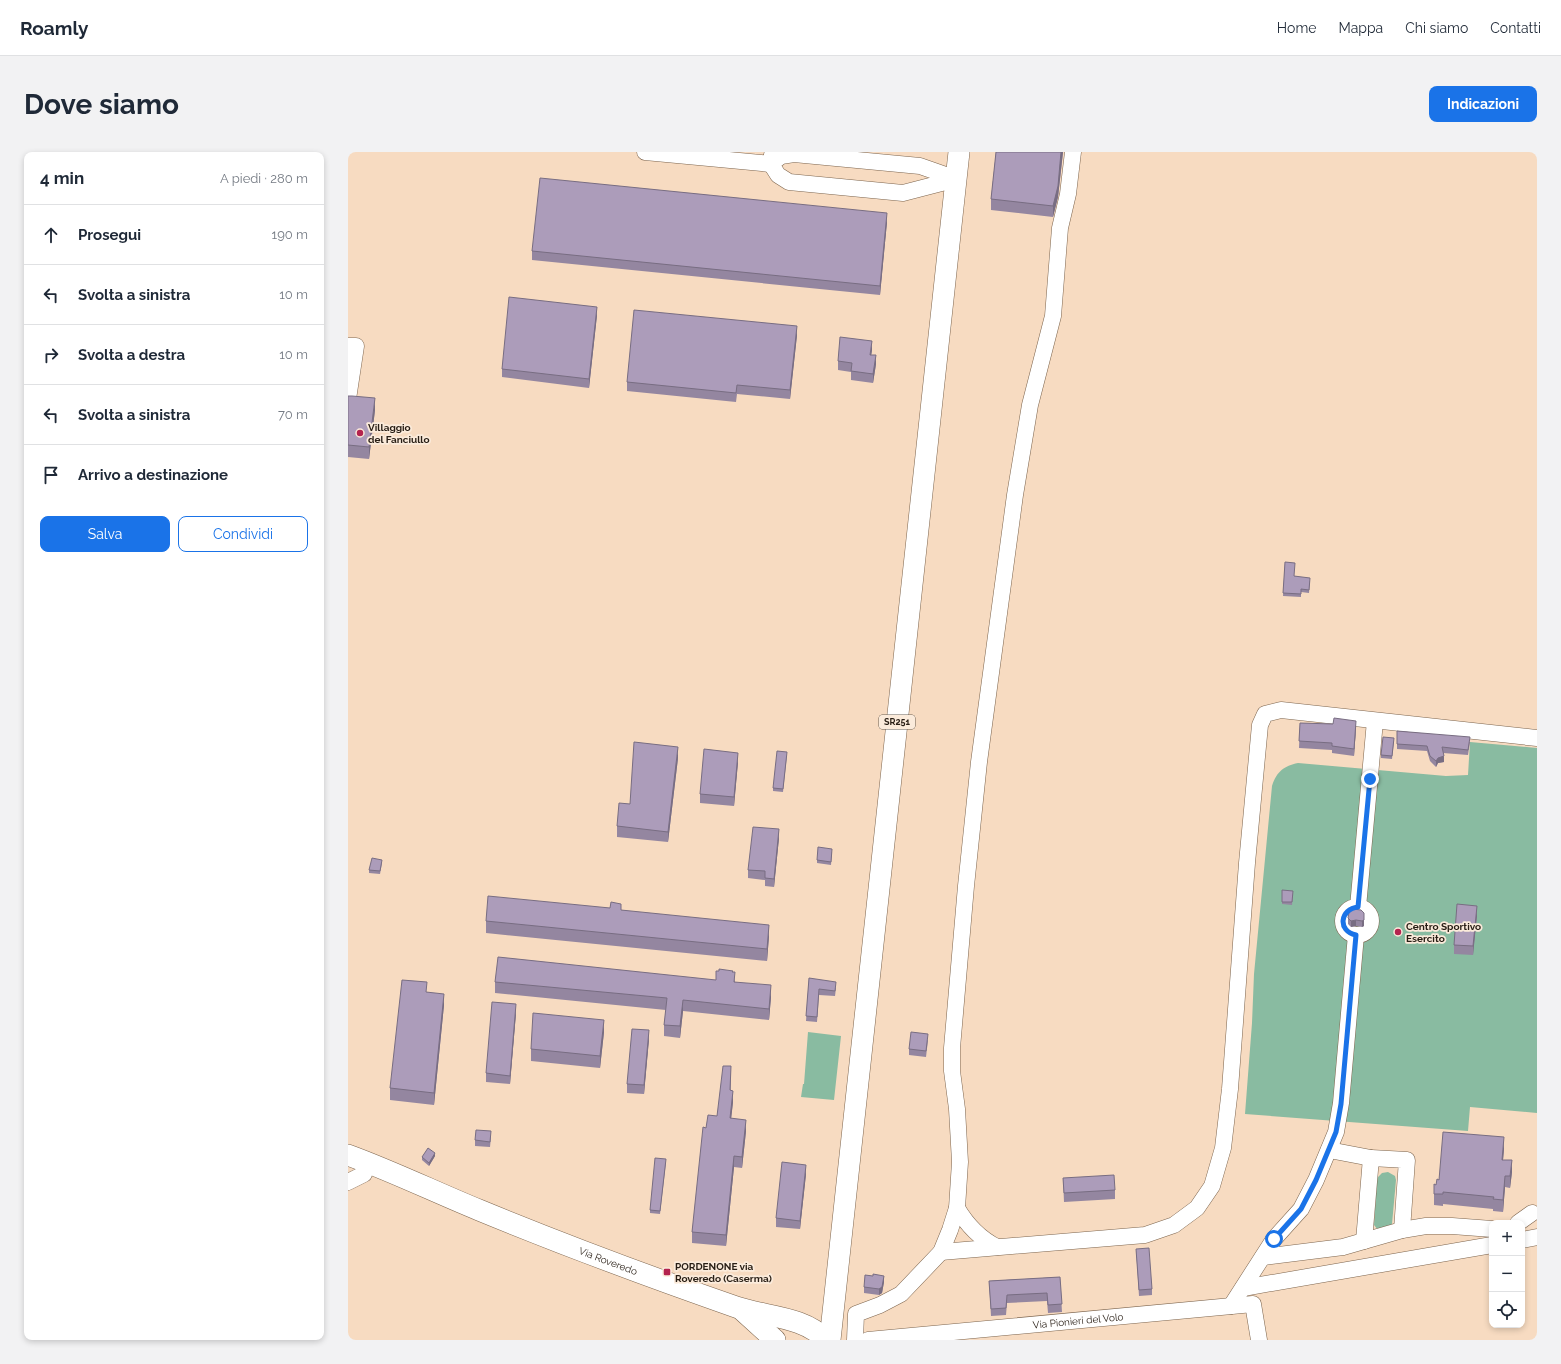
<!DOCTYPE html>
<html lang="it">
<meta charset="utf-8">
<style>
body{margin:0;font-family:Raleway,sans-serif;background:#f2f2f3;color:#1f2937}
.controls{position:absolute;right:12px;bottom:12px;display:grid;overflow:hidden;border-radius:8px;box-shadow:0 2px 6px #0003}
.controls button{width:36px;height:36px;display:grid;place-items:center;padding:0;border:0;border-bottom:1px solid #e0e1e3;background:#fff;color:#1f2937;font:20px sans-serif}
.stop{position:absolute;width:12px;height:12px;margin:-9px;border:3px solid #1a73e8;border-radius:50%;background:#fff}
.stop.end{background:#1a73e8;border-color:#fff;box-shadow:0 1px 4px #0008}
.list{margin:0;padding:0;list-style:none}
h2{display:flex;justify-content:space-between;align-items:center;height:52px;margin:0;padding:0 16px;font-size:17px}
h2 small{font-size:13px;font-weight:400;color:#747a83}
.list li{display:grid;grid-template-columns:26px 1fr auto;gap:12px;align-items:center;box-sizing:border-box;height:60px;padding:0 16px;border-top:1px solid #e0e1e3}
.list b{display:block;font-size:15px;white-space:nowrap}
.list em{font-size:13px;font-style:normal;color:#747a83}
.actions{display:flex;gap:8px;padding:12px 16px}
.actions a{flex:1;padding:9px 0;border:1px solid #1a73e8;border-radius:8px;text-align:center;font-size:14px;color:#1a73e8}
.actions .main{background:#1a73e8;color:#fff}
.icon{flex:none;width:22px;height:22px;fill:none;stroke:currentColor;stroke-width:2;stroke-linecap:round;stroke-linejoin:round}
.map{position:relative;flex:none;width:1189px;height:1188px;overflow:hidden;border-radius:8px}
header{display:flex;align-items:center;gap:24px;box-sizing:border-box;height:56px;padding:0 20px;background:#fff;border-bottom:1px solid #e0e1e3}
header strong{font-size:19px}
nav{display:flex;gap:22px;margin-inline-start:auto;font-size:14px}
.intro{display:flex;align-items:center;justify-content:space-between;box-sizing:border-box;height:96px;padding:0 24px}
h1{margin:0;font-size:28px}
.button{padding:10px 18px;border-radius:8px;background:#1a73e8;color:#fff;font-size:14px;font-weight:700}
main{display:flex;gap:24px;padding:0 24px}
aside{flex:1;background:#fff;border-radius:8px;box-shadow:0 2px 6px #0003}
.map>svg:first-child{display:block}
</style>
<header>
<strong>Roamly</strong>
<nav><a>Home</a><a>Mappa</a><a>Chi siamo</a><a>Contatti</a></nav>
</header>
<div class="intro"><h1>Dove siamo</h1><a class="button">Indicazioni</a></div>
<main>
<aside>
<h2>4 min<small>A piedi · 280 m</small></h2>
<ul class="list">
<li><svg class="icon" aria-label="ahead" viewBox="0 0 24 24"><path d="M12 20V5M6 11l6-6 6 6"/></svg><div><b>Prosegui</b></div><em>190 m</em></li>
<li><svg class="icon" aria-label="left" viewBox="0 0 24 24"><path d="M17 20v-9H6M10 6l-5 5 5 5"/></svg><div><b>Svolta a sinistra</b></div><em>10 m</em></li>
<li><svg class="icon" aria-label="right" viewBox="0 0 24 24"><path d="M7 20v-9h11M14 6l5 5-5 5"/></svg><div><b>Svolta a destra</b></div><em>10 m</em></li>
<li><svg class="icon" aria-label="left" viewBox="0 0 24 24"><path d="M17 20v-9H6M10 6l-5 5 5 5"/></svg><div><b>Svolta a sinistra</b></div><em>70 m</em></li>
<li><svg class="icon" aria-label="arrive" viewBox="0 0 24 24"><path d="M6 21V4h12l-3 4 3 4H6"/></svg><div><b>Arrivo a destinazione</b></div></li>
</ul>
<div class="actions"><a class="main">Salva</a><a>Condividi</a></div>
</aside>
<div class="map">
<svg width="1189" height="1188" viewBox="0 0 1189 1188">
<rect width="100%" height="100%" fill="#f7dbc1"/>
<!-- green -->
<path fill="#89bba1" d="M 1122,590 L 1189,596 L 1189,961 L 1122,955 L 1120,979 L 897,962 L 904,871 L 906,822 L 924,634 C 929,619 936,614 950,611 L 1098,624 L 1120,623 Z
M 460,880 L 493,884 L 486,948 L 453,945 L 455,932 L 456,932 Z
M 1040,1020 L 1047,1024 L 1048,1028 L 1044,1072 L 1042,1076 L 1030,1078 L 1026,1073 L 1029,1026 L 1034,1021 Z"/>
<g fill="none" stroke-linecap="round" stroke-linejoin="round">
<defs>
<g id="minor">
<path d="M 297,0 L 423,12 L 424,3"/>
<path d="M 446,2 L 572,14 L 609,27 L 555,41 L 441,30 L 430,23 L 423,12 L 433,4 Z"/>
<path d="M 0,194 L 8,194 L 0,247"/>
<path d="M 1010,755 L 1027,569"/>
<circle cx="1009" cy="769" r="14"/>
<path d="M 981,998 L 1023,1006"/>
<path d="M 0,1030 L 16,1022"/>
<path d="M 609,1056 C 619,1073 631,1086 649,1095"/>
<path d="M 1170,1071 L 1184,1061"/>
<path d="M 1174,1088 L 1189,1085"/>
<path d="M 1016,1089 L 1023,1006 L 1059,1008 L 1054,1078"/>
<path d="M 593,1100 L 797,1083 L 826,1073 L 849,1056 L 864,1034 L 875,996 L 882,937 L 899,711 L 912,573 L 917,562 L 933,558 L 1189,586"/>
<path d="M 915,1105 L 995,1095 L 1054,1078 L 1078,1074 L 1104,1074 L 1144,1077"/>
<path d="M 895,1136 L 1144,1093"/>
<path d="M 883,1154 L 926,1087 L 953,1057 L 968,1028 L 988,980 L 993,951 L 1008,783"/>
<path d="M 507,1188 L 508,1162 L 532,1153 L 553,1142 L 593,1100 L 602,1078 L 609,1056 L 612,1010 L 609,957 L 604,919 L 604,896 L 618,734 L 631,610 L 667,343 L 682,253 L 705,164 L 712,76 L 720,42 L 725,0"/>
<path id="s1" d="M 520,1188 L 905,1152 L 911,1188"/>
</g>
<g id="major">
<path id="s2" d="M 0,1003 C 44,1019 87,1040 131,1058 C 216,1093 302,1125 388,1155 C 417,1165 456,1164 478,1188"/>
<path d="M 394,1158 L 427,1188"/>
<path d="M 482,1188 L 611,0"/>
</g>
</defs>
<!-- minor casing -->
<use href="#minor" stroke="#7d654e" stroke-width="17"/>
<!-- major casing -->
<use href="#major" stroke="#7d654e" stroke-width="22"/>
<!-- minor -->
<use href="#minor" stroke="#fff" stroke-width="16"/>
<!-- major -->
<use href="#major" stroke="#fff" stroke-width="21"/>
</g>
<!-- wall -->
<path fill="#9486a0" d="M 648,0 L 715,0 L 710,45 L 705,65 L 643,58 L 643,47 Z
M 539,70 L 532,143 L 184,108 L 184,99 Z
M 249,163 L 241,236 L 154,225 L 154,217 Z
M 449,183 L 442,247 L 389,242 L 388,250 L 279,239 L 279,230 Z
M 524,198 L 523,203 L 528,212 L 525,231 L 503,228 L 503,220 L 490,218 L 490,209 Z
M 0,244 L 27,258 L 21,307 L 0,305 Z
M 937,410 L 946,424 L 962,429 L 961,441 L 953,440 L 953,445 L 935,444 Z
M 952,571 L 1008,576 L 1006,604 L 984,601 L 984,598 L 951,596 Z
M 1049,579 L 1122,590 L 1120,603 L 1095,601 L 1096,610 L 1090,611 L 1088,615 L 1082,609 L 1079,599 L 1049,597 Z
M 1046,589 L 1044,607 L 1033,606 L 1033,603 Z
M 439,603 L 435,640 L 425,639 L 425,636 Z
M 330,606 L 320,690 L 269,685 L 269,674 L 282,652 Z
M 390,610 L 386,654 L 352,651 L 352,642 Z
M 431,686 L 426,735 L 417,734 L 417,728 L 400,726 L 400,718 Z
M 484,700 L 483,713 L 469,711 L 469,708 Z
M 34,711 L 32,722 L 21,721 L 21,718 Z
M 934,738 L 945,742 L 944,753 L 934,752 Z
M 273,758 L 421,784 L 419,809 L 138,781 L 138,769 Z
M 1129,763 L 1125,803 L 1106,802 L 1106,793 Z
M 1000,766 L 1016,767 L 1016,774 L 1014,775 L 1008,774 L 1003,775 L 1000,772 Z
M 385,820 L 387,830 L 423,845 L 421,868 L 335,859 L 332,886 L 316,884 L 316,873 L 318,858 L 147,841 L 147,830 L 368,828 Z
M 461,826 L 488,836 L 487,844 L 471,843 L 469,870 L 458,869 Z
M 79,840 L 96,853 L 86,953 L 42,948 L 42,936 Z
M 168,861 L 162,932 L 138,930 L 138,921 Z
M 256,880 L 252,916 L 183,909 L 183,897 Z
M 301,887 L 296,942 L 279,941 L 279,932 Z
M 580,888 L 578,905 L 561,903 L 561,897 Z
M 383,926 L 382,938 L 385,950 L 383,966 L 398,979 L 394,1016 L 386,1015 L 378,1094 L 344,1091 L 344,1080 L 358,976 L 369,964 Z
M 143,985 L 142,995 L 127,994 L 127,988 Z
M 1156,997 L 1155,1008 L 1164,1020 L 1162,1036 L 1157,1035 L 1155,1060 L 1145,1059 L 1145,1057 L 1095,1052 L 1095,1054 L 1086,1053 L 1086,1042 L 1091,1028 Z
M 87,1004 L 81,1014 L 74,1008 L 74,1005 Z
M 318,1010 L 312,1062 L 302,1061 L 302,1058 Z
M 458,1022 L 452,1077 L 428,1075 L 428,1066 Z
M 715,1026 L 767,1038 L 767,1047 L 716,1050 Z
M 788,1097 L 804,1137 L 804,1143 L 791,1144 Z
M 712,1125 L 714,1160 L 700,1161 L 699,1149 L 659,1151 L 658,1163 L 643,1164 L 641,1129 Z
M 536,1130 L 534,1141 L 531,1143 L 516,1141 L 516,1135 Z"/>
<!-- shaded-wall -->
<path fill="#786d82" d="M 713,0 L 715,0 L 710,45 L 705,65 L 705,54 Z
M 539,61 L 539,70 L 532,143 L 532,134 Z
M 249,155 L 249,163 L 241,236 L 241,227 Z
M 449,174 L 449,183 L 442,247 L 442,238 Z
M 524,189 L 524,198 L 522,212 L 522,203 Z
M 528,203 L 528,212 L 525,231 L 525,222 Z
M 27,246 L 27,258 L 21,307 L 21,295 Z
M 1008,569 L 1008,576 L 1006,604 L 1006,597 Z
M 330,595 L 330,606 L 320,690 L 320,680 Z
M 390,601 L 390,610 L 386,654 L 386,645 Z
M 1096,604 L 1096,610 L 1090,611 L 1088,615 L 1088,609 L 1090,606 Z
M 431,677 L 431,686 L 426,735 L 426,727 Z
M 1129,754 L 1129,763 L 1125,803 L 1125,794 Z
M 1016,761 L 1016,774 L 1014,775 L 1014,769 Z
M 1008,768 L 1008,774 L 1003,775 L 1003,769 Z
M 421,773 L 421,784 L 419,809 L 419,797 Z
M 423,833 L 423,845 L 421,868 L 421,857 Z
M 96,842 L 96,853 L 86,953 L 86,941 Z
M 335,848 L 335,859 L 332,886 L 332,874 Z
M 168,852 L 168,861 L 162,932 L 162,924 Z
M 256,868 L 256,880 L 252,916 L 252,904 Z
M 301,878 L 301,887 L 296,942 L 296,933 Z
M 383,914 L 383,926 L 382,950 L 382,938 Z
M 385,939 L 385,950 L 382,977 L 382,966 Z
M 398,968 L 398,979 L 394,1016 L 394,1005 Z
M 1156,985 L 1156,997 L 1154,1019 L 1154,1008 Z
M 87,1001 L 87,1004 L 81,1014 L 81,1011 Z
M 386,1004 L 386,1015 L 378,1094 L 378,1083 Z
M 1164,1008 L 1164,1020 L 1162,1036 L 1162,1024 Z
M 458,1013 L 458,1022 L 452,1077 L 452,1069 Z
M 1157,1024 L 1157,1035 L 1155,1060 L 1155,1048 Z
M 536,1124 L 536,1130 L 534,1141 L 531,1143 L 531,1137 Z"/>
<!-- building -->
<path fill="#ac9cba" stroke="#786d82" d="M 648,0 L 713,0 L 710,34 L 705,54 L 643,47 Z
M 192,26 L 539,61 L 532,134 L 184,99 Z
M 161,145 L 249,155 L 241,227 L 154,217 Z
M 286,158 L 449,174 L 442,238 L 389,233 L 388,241 L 279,230 Z
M 492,185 L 524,189 L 522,203 L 528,203 L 525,222 L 503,219 L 504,211 L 490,209 Z
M 0,244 L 4,244 L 27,246 L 21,295 L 0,293 Z
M 937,410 L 947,411 L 946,424 L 962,426 L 961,438 L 953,437 L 953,442 L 935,441 Z
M 986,566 L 1008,569 L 1006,597 L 984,594 L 984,591 L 951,589 L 952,571 L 985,572 Z
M 1049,579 L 1122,585 L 1120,598 L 1094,595 L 1096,604 L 1090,606 L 1088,609 L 1082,604 L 1079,594 L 1049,592 Z
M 1035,585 L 1046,586 L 1044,604 L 1033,603 Z
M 286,590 L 330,595 L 320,680 L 269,674 L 271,651 L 282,652 Z
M 356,597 L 390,601 L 386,645 L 352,642 Z
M 429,599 L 439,600 L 435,637 L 425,636 Z
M 405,675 L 431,677 L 426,727 L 417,726 L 417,719 L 400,718 Z
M 470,695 L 484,697 L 483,710 L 469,708 Z
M 24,706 L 34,708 L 32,719 L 21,718 Z
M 934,738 L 945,739 L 944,750 L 934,750 Z
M 140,744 L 262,756 L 263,750 L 273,752 L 273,758 L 421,773 L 419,797 L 138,769 Z
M 1109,752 L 1129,754 L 1125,794 L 1106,793 Z
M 1005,757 L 1013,758 L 1016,761 L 1016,768 L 1014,769 L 1008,768 L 1003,769 L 1000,766 L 1001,760 Z
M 150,805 L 368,828 L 368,819 L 371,819 L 371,817 L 385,819 L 384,820 L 387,820 L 386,830 L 423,833 L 421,857 L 335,848 L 332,874 L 316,873 L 319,846 L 147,830 Z
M 461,826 L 488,830 L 487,839 L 471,837 L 469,865 L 458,864 Z
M 54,828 L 79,830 L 78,840 L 96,842 L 86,941 L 42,936 Z
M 144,850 L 168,852 L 162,924 L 138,921 Z
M 185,861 L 256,868 L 252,904 L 183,897 Z
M 284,877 L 301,878 L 296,933 L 279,932 Z
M 563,880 L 580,882 L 578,899 L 561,897 Z
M 375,914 L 383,914 L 382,938 L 385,939 L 382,966 L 398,968 L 394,1005 L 386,1004 L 378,1083 L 344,1080 L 355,975 L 358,976 L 360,963 L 369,964 Z
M 128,978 L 143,979 L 142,990 L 127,988 Z
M 1095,980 L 1156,985 L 1154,1008 L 1164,1008 L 1162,1024 L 1157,1024 L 1155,1048 L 1145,1047 L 1146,1045 L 1095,1040 L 1095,1042 L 1086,1042 L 1086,1032 L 1088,1033 L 1089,1027 L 1091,1028 Z
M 80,996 L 87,1001 L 81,1011 L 74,1005 Z
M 307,1006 L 318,1007 L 312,1059 L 302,1058 Z
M 434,1010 L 458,1013 L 452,1069 L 428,1066 Z
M 766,1023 L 767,1038 L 716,1041 L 715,1026 Z
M 801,1096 L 804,1137 L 791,1138 L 788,1097 Z
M 525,1122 L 536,1124 L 534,1135 L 531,1137 L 516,1135 L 517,1123 L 525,1124 Z
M 712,1125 L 714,1152 L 700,1153 L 699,1141 L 659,1143 L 658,1156 L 643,1157 L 641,1129 Z"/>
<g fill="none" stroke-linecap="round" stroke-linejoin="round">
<!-- route -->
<path stroke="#1a73e8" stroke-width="5" d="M 926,1087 L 953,1057 L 968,1028 L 988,980 L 993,952 L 1008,783 C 989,779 992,757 1010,755 L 1022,627"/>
</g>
<!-- markers -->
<g fill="#b4234e" stroke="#fbebdb" stroke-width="1.5">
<circle cx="12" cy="281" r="4"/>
<circle cx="1050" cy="780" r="4"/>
<rect x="315" y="1116" width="8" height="8" rx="2"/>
</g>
<g text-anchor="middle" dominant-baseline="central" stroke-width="3.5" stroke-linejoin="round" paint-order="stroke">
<!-- shield labels -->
<rect fill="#fbebdb" stroke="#675c50" stroke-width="1" x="531" y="563" width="36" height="14" rx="3"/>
<g font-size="9" font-weight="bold" fill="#281e15">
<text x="549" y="570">SR251</text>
</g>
<!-- poi labels -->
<g font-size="10" font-weight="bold" fill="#281e15" stroke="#fbebdb" text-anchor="start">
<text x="20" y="275">Villaggio<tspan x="20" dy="12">del Fanciullo</tspan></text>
<text x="1058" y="774">Centro Sportivo<tspan x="1058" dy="12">Esercito</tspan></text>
<text x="327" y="1114">PORDENONE via<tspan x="327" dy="12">Roveredo (Caserma)</tspan></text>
</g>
<!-- street labels -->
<g font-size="10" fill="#281e15" stroke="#fbebdb">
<text stroke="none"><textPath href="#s2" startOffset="281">Via Roveredo</textPath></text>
<text stroke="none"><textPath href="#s1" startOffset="211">Via Pionieri del Volo</textPath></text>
</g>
</g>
</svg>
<div class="controls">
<button>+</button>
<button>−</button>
<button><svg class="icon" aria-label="locate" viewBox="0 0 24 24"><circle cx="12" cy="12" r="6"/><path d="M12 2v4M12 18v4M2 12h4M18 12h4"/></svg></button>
</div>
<div class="stop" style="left:926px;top:1087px"></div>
<div class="stop end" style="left:1022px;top:627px"></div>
</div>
</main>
